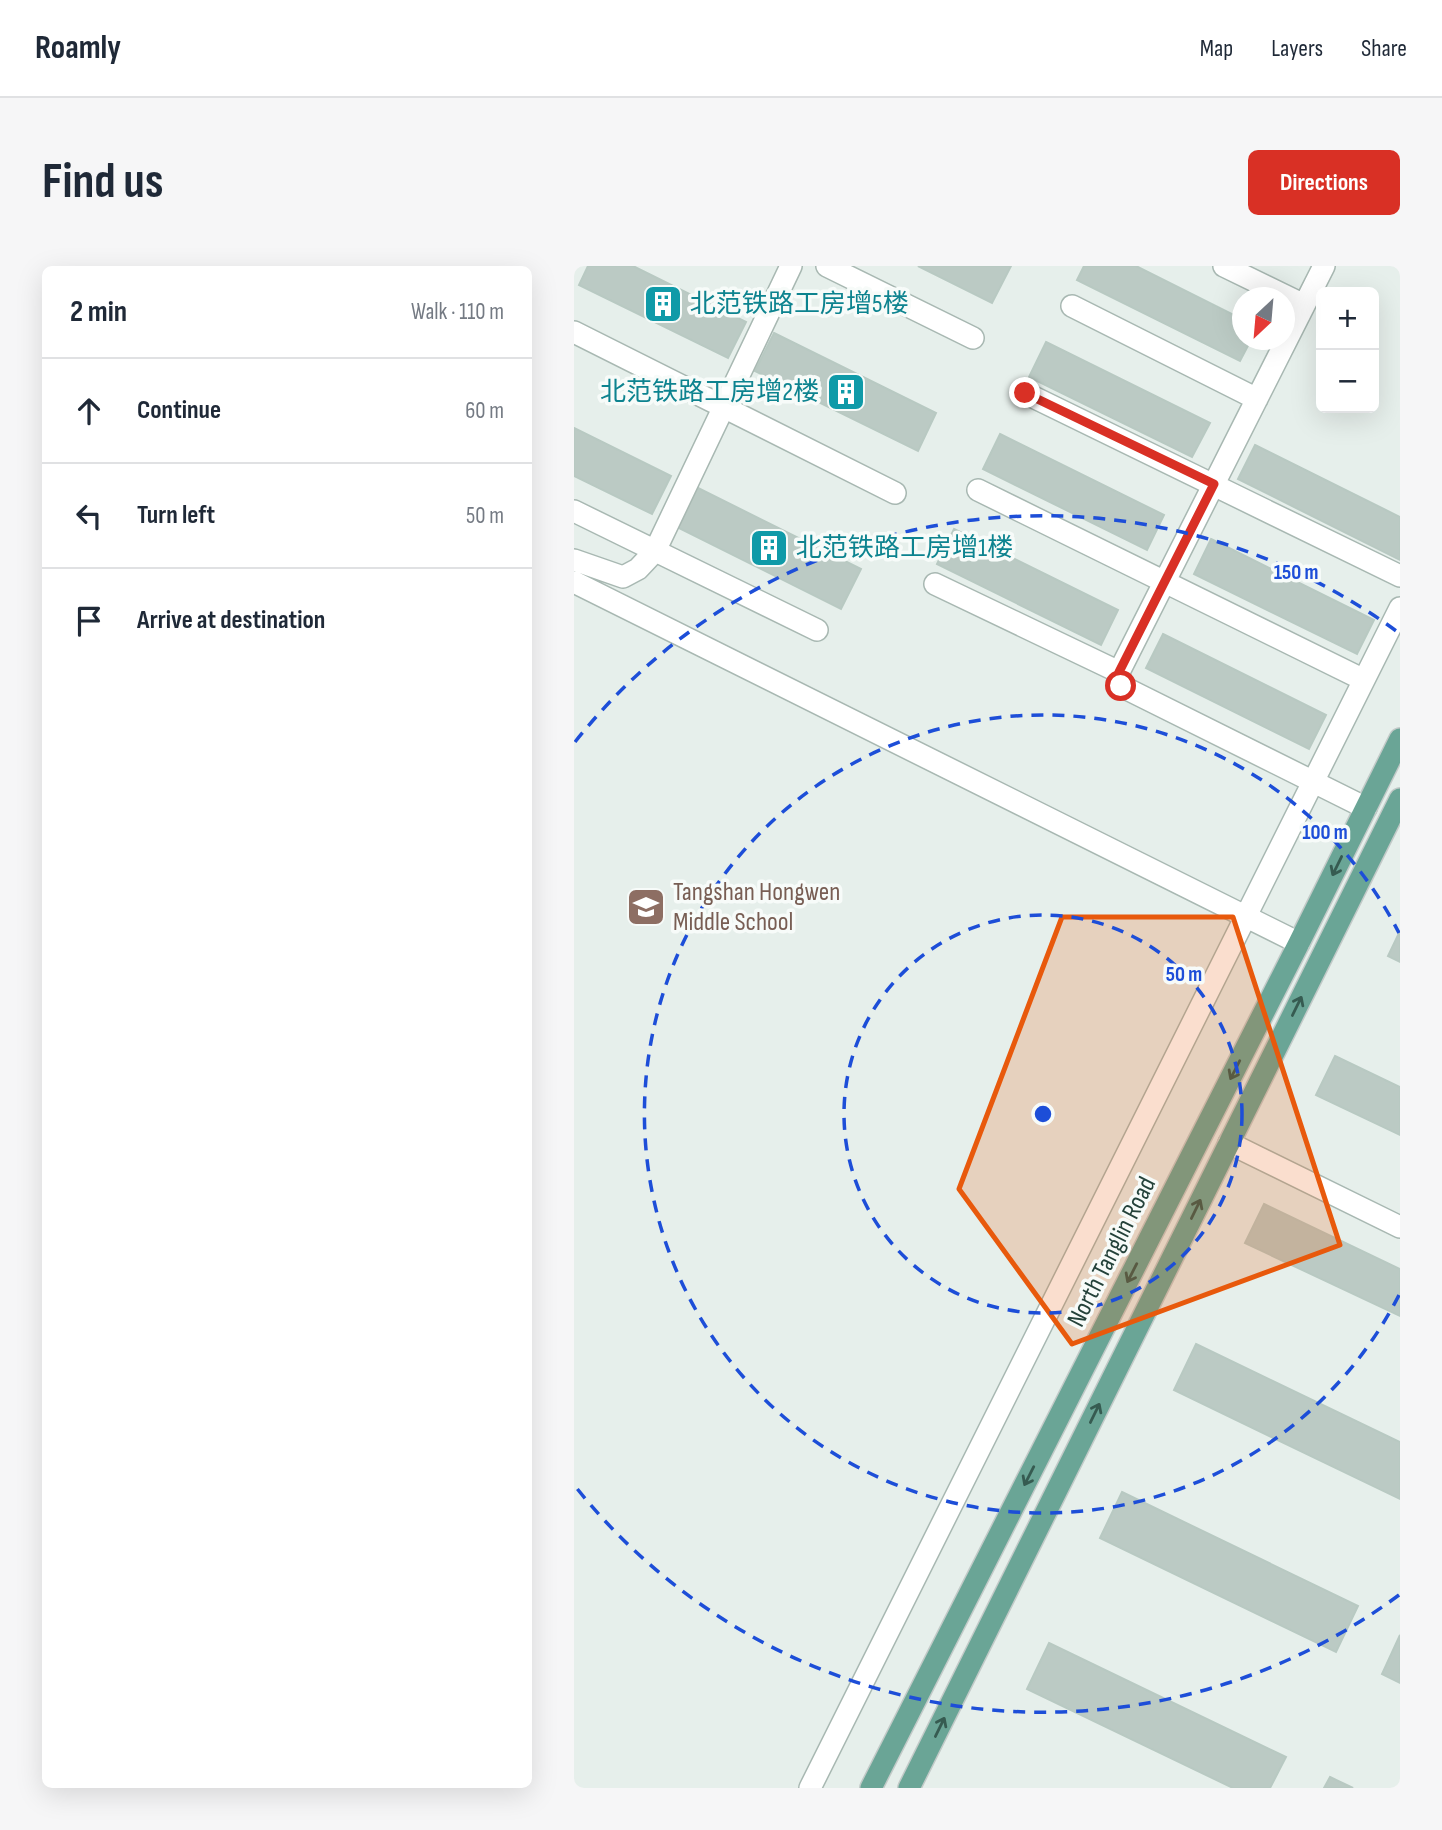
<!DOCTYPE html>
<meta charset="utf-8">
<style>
body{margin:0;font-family:"Sofia Sans Condensed","Noto Sans SC",sans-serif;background:#f6f6f7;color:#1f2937}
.controls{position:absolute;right:21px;top:21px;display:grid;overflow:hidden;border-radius:10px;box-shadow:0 7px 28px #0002}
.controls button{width:63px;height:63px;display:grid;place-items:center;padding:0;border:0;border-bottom:2px solid #e0e1e3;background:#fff;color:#1f2937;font:35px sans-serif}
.compass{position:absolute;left:658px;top:21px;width:63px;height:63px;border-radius:50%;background:#fff;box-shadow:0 7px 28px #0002;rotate:206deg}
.stop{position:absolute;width:21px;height:21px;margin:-16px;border:5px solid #d93025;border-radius:50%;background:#fff}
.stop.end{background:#d93025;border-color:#fff;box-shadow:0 2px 7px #0008}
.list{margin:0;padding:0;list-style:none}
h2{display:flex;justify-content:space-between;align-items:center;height:91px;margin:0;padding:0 28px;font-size:30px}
h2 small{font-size:23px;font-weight:400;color:#747a83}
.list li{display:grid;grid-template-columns:46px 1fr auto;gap:21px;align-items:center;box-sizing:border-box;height:105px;padding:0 28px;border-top:2px solid #e0e1e3}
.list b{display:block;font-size:26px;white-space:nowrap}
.list em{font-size:23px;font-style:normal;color:#747a83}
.icon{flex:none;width:38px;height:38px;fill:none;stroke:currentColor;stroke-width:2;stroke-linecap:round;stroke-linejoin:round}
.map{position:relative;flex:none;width:826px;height:1522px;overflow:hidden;border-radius:10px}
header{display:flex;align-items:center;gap:42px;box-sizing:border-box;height:98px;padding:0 35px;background:#fff;border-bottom:2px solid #e0e1e3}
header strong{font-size:33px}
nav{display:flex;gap:38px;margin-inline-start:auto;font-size:24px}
.intro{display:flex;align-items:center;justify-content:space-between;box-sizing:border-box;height:168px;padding:0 42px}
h1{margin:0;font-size:49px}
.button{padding:18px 32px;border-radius:10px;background:#d93025;color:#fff;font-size:24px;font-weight:700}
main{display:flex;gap:42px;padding:0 42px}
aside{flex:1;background:#fff;border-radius:10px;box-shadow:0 7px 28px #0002}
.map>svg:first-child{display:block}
</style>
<header>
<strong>Roamly</strong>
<nav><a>Map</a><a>Layers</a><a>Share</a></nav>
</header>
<div class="intro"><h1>Find us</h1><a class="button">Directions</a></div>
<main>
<aside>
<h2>2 min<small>Walk · 110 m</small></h2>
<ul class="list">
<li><svg class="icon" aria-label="ahead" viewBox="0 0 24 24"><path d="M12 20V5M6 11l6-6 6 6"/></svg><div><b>Continue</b></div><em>60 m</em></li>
<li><svg class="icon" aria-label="left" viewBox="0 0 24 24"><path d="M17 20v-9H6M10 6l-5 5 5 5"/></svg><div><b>Turn left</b></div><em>50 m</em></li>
<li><svg class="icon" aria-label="arrive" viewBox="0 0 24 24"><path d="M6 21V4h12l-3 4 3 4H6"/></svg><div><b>Arrive at destination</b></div></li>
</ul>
</aside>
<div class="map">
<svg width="826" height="1522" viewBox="0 0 826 1522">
<rect width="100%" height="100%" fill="#e6efeb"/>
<!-- building -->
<path fill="#bbcac4" stroke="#b8c9c2" stroke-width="2" d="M 14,0 L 59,0 L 172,56 L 154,92 L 5,19 Z
M 344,0 L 437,0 L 418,37 Z
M 510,0 L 562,0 L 668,53 L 668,74 L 677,74 L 666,95 L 503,14 Z
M 200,67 L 362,147 L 344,185 L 181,105 Z
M 472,76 L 636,157 L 618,191 L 455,111 Z
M 0,162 L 97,210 L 78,248 L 0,210 Z
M 426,168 L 590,249 L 573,284 L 409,203 Z
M 681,179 L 826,251 L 826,294 L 664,213 Z
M 122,221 L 287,303 L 267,343 L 103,261 Z
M 380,263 L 544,344 L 527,379 L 363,298 Z
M 637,273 L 800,354 L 783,388 L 620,308 Z
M 589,368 L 752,449 L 735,483 L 572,402 Z
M 826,665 L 826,696 L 814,690 Z
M 761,790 L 826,821 L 826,869 L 742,829 Z
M 690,938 L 826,1003 L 826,1050 L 671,977 Z
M 622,1078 L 826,1176 L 826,1233 L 600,1124 Z
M 548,1226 L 784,1340 L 762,1386 L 526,1272 Z
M 826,1369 L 826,1417 L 808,1408 Z
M 475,1377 L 712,1491 L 696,1522 L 659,1522 L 453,1423 Z
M 756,1511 L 779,1522 L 750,1522 Z"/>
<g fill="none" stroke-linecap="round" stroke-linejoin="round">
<defs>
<path id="minor" d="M 253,0 L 399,72
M 650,0 L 730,39
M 750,0 L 545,406 L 547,420 L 792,542
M 498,40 L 683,133
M 0,66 L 321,227
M 451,127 L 826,310
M 404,224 L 790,414
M 0,245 L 243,364
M 0,294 L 49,311 L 64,303 L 81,285 L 217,0
M 0,316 L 725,677
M 361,318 L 545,406
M 655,877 L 826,961
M 236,1522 L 826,342"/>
<path id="major" d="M 297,1522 L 725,677 L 826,473
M 335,1522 L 826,533"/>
</defs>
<!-- minor casing -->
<use href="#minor" stroke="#a8b8b2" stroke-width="24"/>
<!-- major casing -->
<use href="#major" stroke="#c2cac8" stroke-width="24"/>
<!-- minor -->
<use href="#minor" stroke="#fff" stroke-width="21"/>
<!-- major -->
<use href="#major" stroke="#6aa596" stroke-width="21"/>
</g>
<!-- one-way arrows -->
<defs><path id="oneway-shaft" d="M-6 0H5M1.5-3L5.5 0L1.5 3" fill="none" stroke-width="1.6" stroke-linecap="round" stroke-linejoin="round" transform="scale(1.75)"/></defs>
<g stroke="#365b51">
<use href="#oneway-shaft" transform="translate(763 600) rotate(116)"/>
<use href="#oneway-shaft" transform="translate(723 740) rotate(-64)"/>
<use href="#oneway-shaft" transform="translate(661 804) rotate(117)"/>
<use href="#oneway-shaft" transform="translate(622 943) rotate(-64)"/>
<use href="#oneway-shaft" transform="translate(558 1007) rotate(117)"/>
<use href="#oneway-shaft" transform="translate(521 1147) rotate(-64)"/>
<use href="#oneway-shaft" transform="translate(455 1210) rotate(117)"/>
<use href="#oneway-shaft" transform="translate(366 1461) rotate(-64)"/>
</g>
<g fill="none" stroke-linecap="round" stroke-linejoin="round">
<!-- route -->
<path stroke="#d93025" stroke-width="9" d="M 451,127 L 640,218 L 545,406 L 547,420"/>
</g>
<!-- marked area -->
<path fill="#e8590c" fill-opacity="0.2" stroke="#e8590c" stroke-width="5" stroke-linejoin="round" d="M 488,651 L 659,651 L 766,979 L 498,1078 L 385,923 Z"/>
<!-- distance rings -->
<g fill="none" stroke="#1d4ed8" stroke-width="3.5" stroke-dasharray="12 9">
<circle cx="469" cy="848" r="199"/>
<path d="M825 1029A399 399 0 1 1 825 667"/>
<path d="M825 1329A598 598 0 0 1 1 1220M1 476A598 598 0 0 1 825 367"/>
</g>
<!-- icons -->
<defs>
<symbol id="building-square" viewBox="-11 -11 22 22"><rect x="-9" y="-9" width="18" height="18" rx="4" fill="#0f9aa8" stroke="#f7fbf9"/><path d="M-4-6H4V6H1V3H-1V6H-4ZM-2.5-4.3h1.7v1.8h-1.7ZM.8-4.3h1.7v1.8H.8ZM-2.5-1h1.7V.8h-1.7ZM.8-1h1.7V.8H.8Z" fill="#fff"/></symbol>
<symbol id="school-square" viewBox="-11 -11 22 22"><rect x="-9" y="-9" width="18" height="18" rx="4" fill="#8d6e63" stroke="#f7fbf9"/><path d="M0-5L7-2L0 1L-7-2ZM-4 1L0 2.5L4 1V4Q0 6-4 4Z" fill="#fff"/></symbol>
</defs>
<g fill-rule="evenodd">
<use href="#building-square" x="67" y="16" width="44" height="44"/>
<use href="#building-square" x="250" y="104" width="44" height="44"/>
<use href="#building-square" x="173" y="260" width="44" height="44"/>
<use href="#school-square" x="50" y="619" width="44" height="44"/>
</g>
<g text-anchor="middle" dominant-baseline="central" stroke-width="7" stroke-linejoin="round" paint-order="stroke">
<!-- culture labels -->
<g font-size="26" fill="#0d838f" stroke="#f7fbf9" text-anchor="start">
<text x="116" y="38">北范铁路工房增5楼</text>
<text x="245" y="126" text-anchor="end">北范铁路工房增2楼</text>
<text x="222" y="282">北范铁路工房增1楼</text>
</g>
<!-- education labels -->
<g font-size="26" fill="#785e54" stroke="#f7fbf9" text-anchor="start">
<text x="99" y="626">Tangshan Hongwen<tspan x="99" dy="30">Middle School</tspan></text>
</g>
<!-- street labels -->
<g font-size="26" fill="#24423a" stroke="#f7fbf9">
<text transform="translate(538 986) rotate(-63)">North Tanglin Road</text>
</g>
</g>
<circle cx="469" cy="848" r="10" fill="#1d4ed8" stroke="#f7fbf9" stroke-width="3.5"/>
<g font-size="21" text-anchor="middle" font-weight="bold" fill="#1d4ed8" stroke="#f7fbf9" stroke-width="7" stroke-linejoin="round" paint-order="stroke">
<text x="722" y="313">150 m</text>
<text x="751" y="573">100 m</text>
<text x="610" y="715">50 m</text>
</g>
</svg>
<div class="controls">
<button>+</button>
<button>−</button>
</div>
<svg class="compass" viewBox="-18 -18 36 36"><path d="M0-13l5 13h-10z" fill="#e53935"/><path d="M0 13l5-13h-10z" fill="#747a83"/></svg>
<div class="stop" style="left:547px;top:420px"></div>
<div class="stop end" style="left:451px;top:127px"></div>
</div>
</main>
